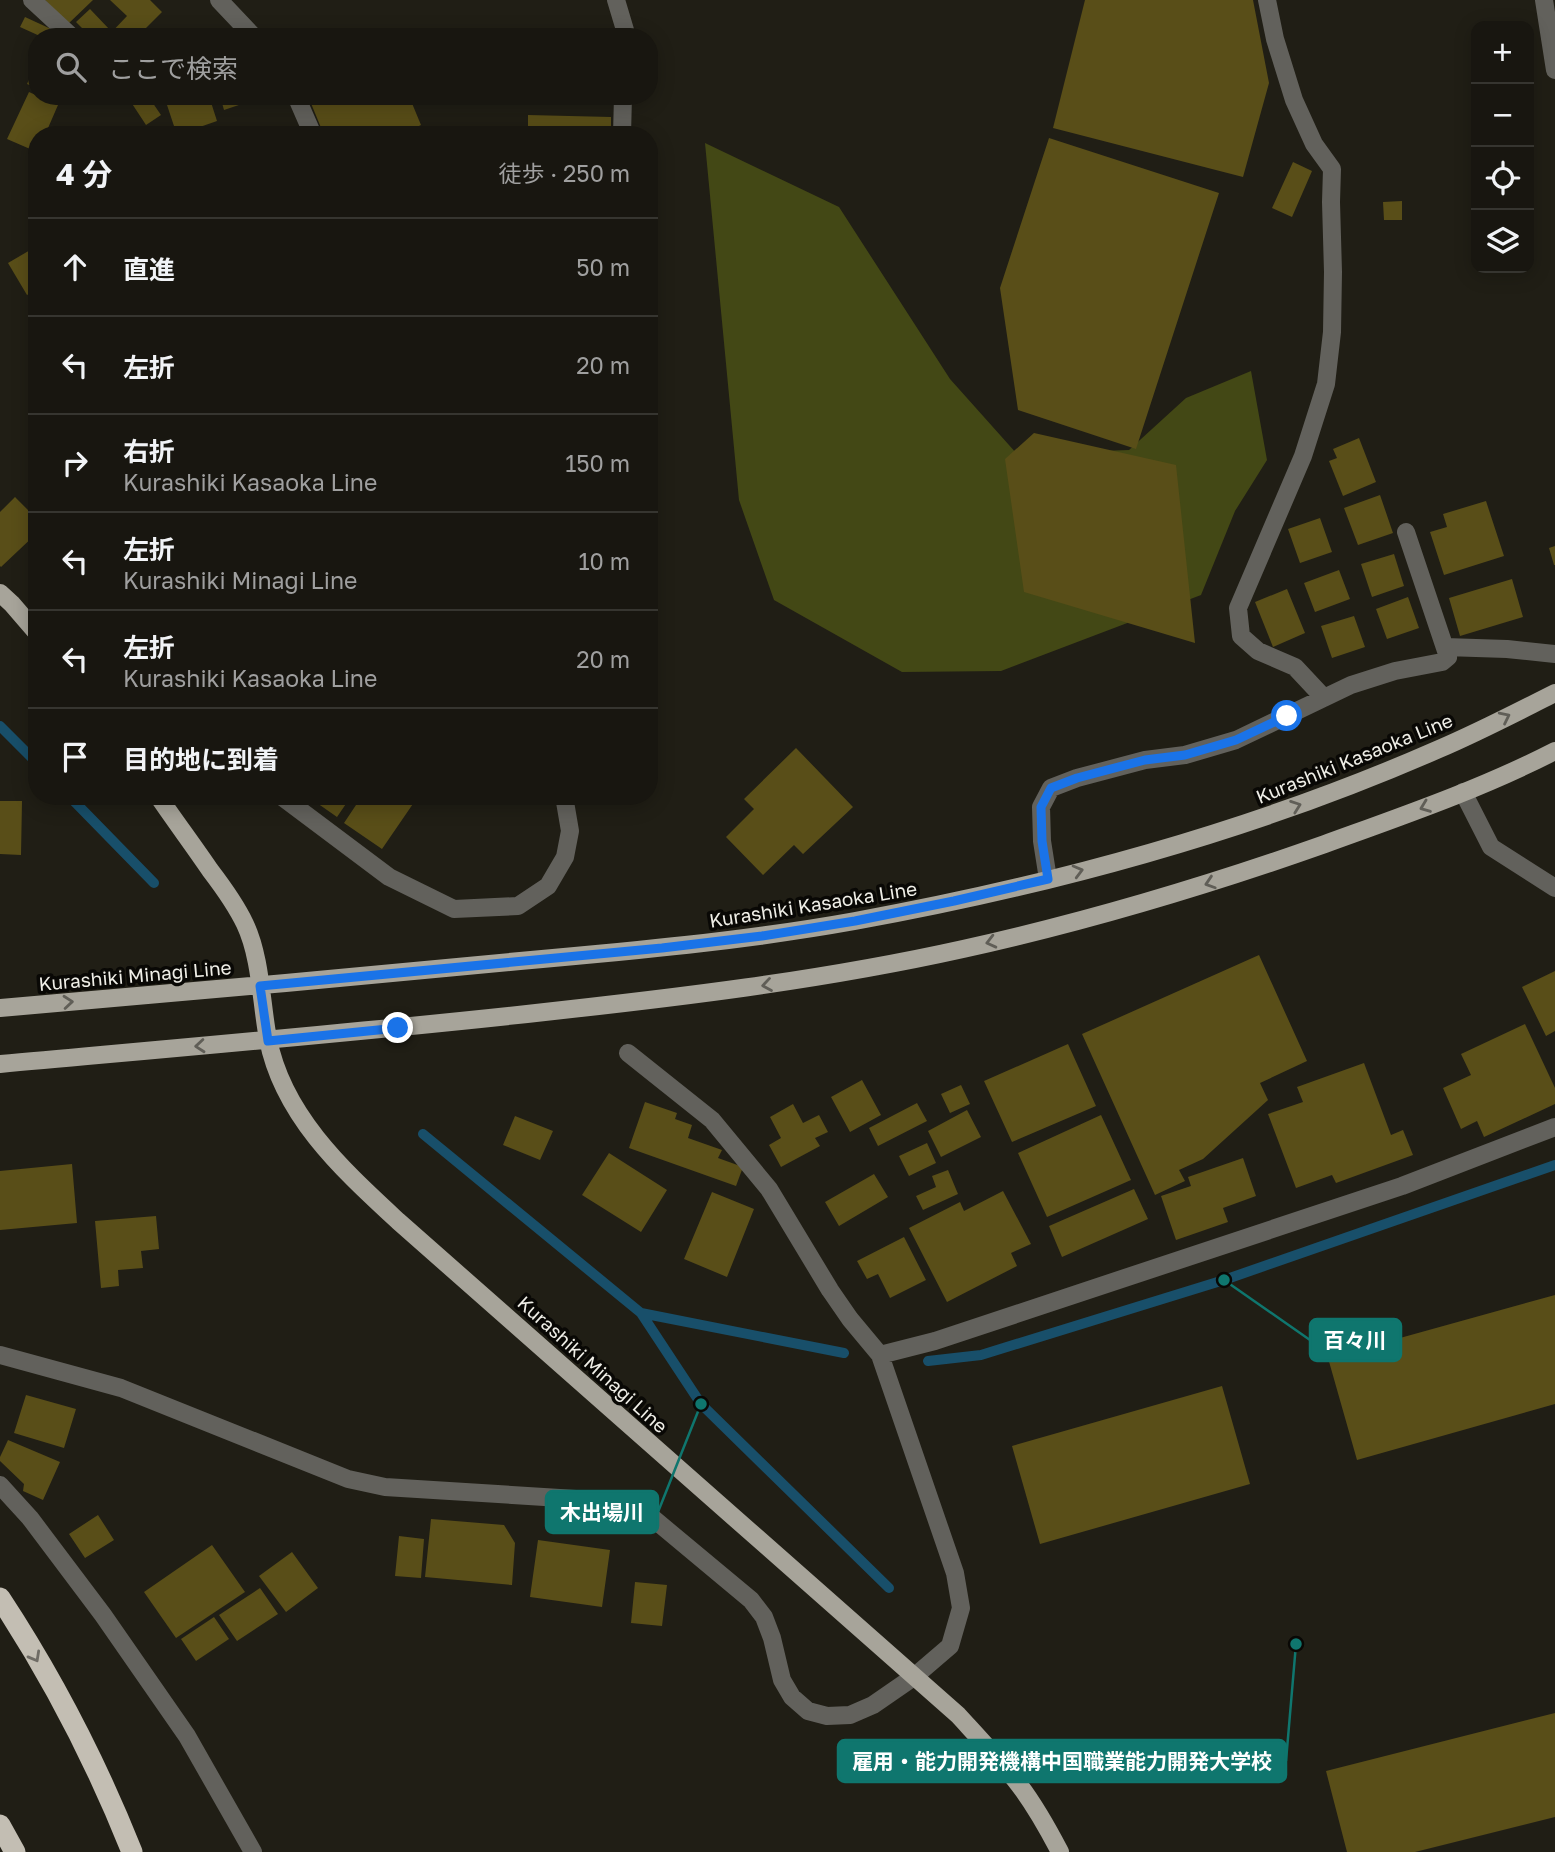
<!DOCTYPE html>
<html lang="ja">
<meta charset="utf-8">
<style>
body{margin:0;font-family:"Golos Text","Noto Sans JP",sans-serif;background:#25231e;color:#f1f3f6}
.controls{position:absolute;right:21px;top:21px;display:grid;overflow:hidden;border-radius:14px;box-shadow:0 4px 18px #0003}
.controls button{width:63px;height:63px;display:grid;place-items:center;padding:0;border:0;border-bottom:2px solid #363530;background:#181610;color:#f1f3f6;font:35px sans-serif}
.stop{position:absolute;width:21px;height:21px;margin:-16px;border:5px solid #1a73e8;border-radius:50%;background:#fff}
.stop.end{background:#1a73e8;border-color:#fff;box-shadow:0 2px 7px #0008}
.list{margin:0;padding:0;list-style:none}
h2{display:flex;justify-content:space-between;align-items:center;height:91px;margin:0;padding:0 28px;font-size:30px}
h2 small{font-size:23px;font-weight:400;color:#9f9f9f}
.list li{display:grid;grid-template-columns:46px 1fr auto;gap:21px;align-items:center;box-sizing:border-box;height:98px;padding:0 28px;border-top:2px solid #363530}
.list b{display:block;font-size:26px;white-space:nowrap}
.list p{margin:0;font-size:23px;white-space:nowrap;color:#9f9f9f}
.list em{font-size:23px;font-style:normal;color:#9f9f9f}
.icon{flex:none;width:38px;height:38px;fill:none;stroke:currentColor;stroke-width:2;stroke-linecap:round;stroke-linejoin:round}
.map{position:relative;flex:none;width:1555px;height:1852px;overflow:hidden}
.search{position:absolute;background:#181610;box-shadow:0 4px 18px #0003;left:28px;top:28px;width:630px;height:77px;display:flex;align-items:center;gap:18px;box-sizing:border-box;padding:0 24px;border-radius:28px;color:#9f9f9f;font-size:26px}
.panel{position:absolute;background:#181610;box-shadow:0 4px 18px #0003;left:28px;top:126px;width:630px;height:679px;border-radius:28px}
.map>svg:first-child{display:block}
</style>
<div class="map">
<svg width="1555" height="1852" viewBox="0 0 1555 1852">
<rect width="100%" height="100%" fill="#201e15"/>
<!-- forest -->
<path fill="#434815" d="M 705,143 L 839,207 L 950,379 L 1017,454 L 1129,450 L 1186,398 L 1251,371 L 1267,460 L 1235,511 L 1201,595 L 1001,671 L 902,672 L 774,600 L 739,500 Z"/>
<g fill="none" stroke-linecap="round" stroke-linejoin="round">
<!-- stream -->
<path stroke="#184f6a" stroke-width="10" d="M 0,726 L 37,763
M 69,796 L 154,883
M 423,1134 L 641,1313 L 701,1404 L 889,1588
M 641,1313 L 844,1353
M 928,1361 L 981,1355 L 1224,1280 L 1555,1165"/>
</g>
<!-- building -->
<path fill="#594e18" d="M 45,0 L 93,0 L 68,24 Z
M 110,0 L 150,0 L 162,12 L 137,37 L 107,37 L 127,16 Z
M 1085,0 L 1253,0 L 1269,83 L 1243,177 L 1053,128 Z
M 90,9 L 110,30 L 104,37 L 91,37 L 76,22 Z
M 25,17 L 51,29 L 62,37 L 42,37 L 20,27 Z
M 37,61 L 37,88 L 27,84 Z
M 29,92 L 58,105 L 45,135 L 37,135 L 37,152 L 7,139 Z
M 127,96 L 148,96 L 161,115 L 146,125 Z
M 164,96 L 209,96 L 217,121 L 177,135 Z
M 220,96 L 263,96 L 263,97 L 224,110 Z
M 308,96 L 409,96 L 421,125 L 400,135 L 324,135 Z
M 528,115 L 611,117 L 611,135 L 528,135 Z
M 1049,138 L 1219,193 L 1136,449 L 1018,410 L 1000,288 Z
M 1293,162 L 1312,171 L 1292,217 L 1272,208 Z
M 1402,201 L 1402,220 L 1384,220 L 1383,202 Z
M 37,246 L 37,289 L 27,295 L 8,263 Z
M 1034,433 L 1176,465 L 1195,643 L 1024,592 L 1005,459 Z
M 1359,438 L 1376,482 L 1343,496 L 1329,461 L 1337,458 L 1333,449 Z
M 1380,495 L 1393,533 L 1358,545 L 1344,508 Z
M 15,497 L 37,519 L 37,533 L 1,567 L 0,566 L 0,512 Z
M 1486,501 L 1504,556 L 1444,575 L 1430,532 L 1447,527 L 1443,514 Z
M 1320,518 L 1332,552 L 1300,563 L 1288,529 Z
M 1555,546 L 1555,565 L 1554,565 L 1549,548 Z
M 1394,554 L 1404,586 L 1372,597 L 1361,564 Z
M 1339,570 L 1350,599 L 1315,612 L 1304,583 Z
M 1512,579 L 1523,617 L 1460,636 L 1449,598 Z
M 1287,589 L 1305,633 L 1273,647 L 1255,602 Z
M 1408,597 L 1419,628 L 1387,639 L 1376,609 Z
M 1354,616 L 1365,647 L 1332,658 L 1321,626 Z
M 796,748 L 853,807 L 803,854 L 794,845 L 763,875 L 726,837 L 754,809 L 744,799 Z
M 307,796 L 348,796 L 350,798 L 337,817 Z
M 362,796 L 414,796 L 417,798 L 382,849 L 344,823 Z
M 0,801 L 22,801 L 21,855 L 0,854 Z
M 1259,955 L 1307,1061 L 1260,1083 L 1268,1100 L 1203,1159 L 1179,1170 L 1185,1181 L 1155,1195 L 1082,1034 Z
M 1555,971 L 1555,1031 L 1546,1036 L 1522,987 Z
M 1525,1024 L 1555,1088 L 1555,1104 L 1484,1137 L 1477,1121 L 1461,1129 L 1443,1088 L 1471,1075 L 1461,1054 Z
M 1068,1044 L 1096,1106 L 1012,1142 L 984,1081 Z
M 1364,1063 L 1391,1135 L 1403,1130 L 1413,1155 L 1336,1183 L 1332,1175 L 1296,1188 L 1268,1114 L 1303,1102 L 1297,1087 Z
M 862,1080 L 881,1115 L 850,1132 L 831,1097 Z
M 961,1085 L 970,1104 L 950,1113 L 941,1094 Z
M 645,1102 L 677,1113 L 675,1119 L 692,1125 L 688,1138 L 722,1150 L 718,1158 L 743,1167 L 736,1186 L 629,1148 Z
M 917,1103 L 927,1121 L 878,1146 L 869,1128 Z
M 793,1104 L 803,1123 L 819,1115 L 828,1132 L 815,1138 L 820,1146 L 781,1167 L 769,1145 L 781,1138 L 770,1117 Z
M 967,1110 L 981,1137 L 941,1157 L 928,1131 Z
M 1101,1115 L 1131,1180 L 1047,1217 L 1018,1153 Z
M 515,1116 L 553,1131 L 540,1160 L 503,1145 Z
M 927,1143 L 936,1163 L 909,1176 L 899,1156 Z
M 609,1153 L 667,1190 L 641,1232 L 582,1195 Z
M 1243,1158 L 1256,1196 L 1223,1208 L 1228,1222 L 1176,1240 L 1161,1196 L 1191,1186 L 1188,1177 Z
M 72,1164 L 77,1223 L 0,1230 L 0,1171 Z
M 948,1170 L 958,1194 L 923,1210 L 916,1196 L 936,1187 L 932,1176 Z
M 874,1174 L 888,1197 L 839,1226 L 825,1202 Z
M 1134,1189 L 1148,1219 L 1062,1257 L 1049,1226 Z
M 1003,1191 L 1031,1244 L 1011,1253 L 1017,1266 L 947,1302 L 909,1228 L 960,1202 L 964,1211 Z
M 712,1192 L 754,1209 L 727,1277 L 684,1259 Z
M 156,1216 L 159,1249 L 141,1251 L 143,1268 L 118,1270 L 119,1286 L 101,1288 L 95,1221 Z
M 904,1237 L 926,1280 L 890,1298 L 878,1274 L 867,1279 L 857,1261 Z
M 1555,1295 L 1555,1404 L 1357,1460 L 1328,1358 Z
M 1222,1386 L 1250,1484 L 1040,1544 L 1012,1446 Z
M 26,1395 L 76,1409 L 64,1448 L 14,1433 Z
M 8,1440 L 60,1462 L 43,1500 L 23,1491 L 24,1484 L 0,1461 L 0,1457 Z
M 98,1515 L 114,1540 L 85,1558 L 69,1534 Z
M 431,1519 L 504,1525 L 515,1543 L 512,1585 L 425,1577 Z
M 399,1536 L 424,1539 L 421,1578 L 395,1576 Z
M 538,1540 L 610,1550 L 602,1607 L 530,1597 Z
M 212,1545 L 245,1592 L 176,1638 L 144,1592 Z
M 292,1552 L 318,1588 L 286,1612 L 259,1576 Z
M 635,1582 L 667,1585 L 662,1626 L 631,1623 Z
M 260,1588 L 278,1614 L 237,1641 L 219,1615 Z
M 214,1617 L 229,1639 L 196,1661 L 181,1639 Z
M 1555,1713 L 1555,1817 L 1415,1852 L 1347,1852 L 1326,1771 Z"/>
<g fill="none" stroke-linecap="round" stroke-linejoin="round">
<!-- minor -->
<path stroke="#62615c" stroke-width="18" d="M 32,0 L 72,37
M 219,0 L 254,37
M 616,0 L 625,30 L 625,37
M 1267,0 L 1275,39 L 1294,100 L 1314,144 L 1332,169 L 1331,202 L 1333,272 L 1332,332 L 1326,384 L 1303,456 L 1238,608 L 1241,636 L 1258,651 L 1295,667 L 1324,698
M 1544,0 L 1555,70
M 296,96 L 313,135
M 622,135 L 623,96
M 1445,647 L 1507,649 L 1555,654
M 1463,792 L 1491,847 L 1555,888
M 281,796 L 389,877 L 454,909 L 518,906 L 548,886 L 565,857 L 570,831 L 564,796
M 1048,879 L 1042,841 L 1041,807 L 1051,788 L 1077,778 L 1145,760 L 1185,755 L 1236,740 L 1351,685 L 1395,671 L 1442,662 L 1448,657 L 1406,532
M 0,1355 L 121,1388 L 348,1479 L 385,1487 L 624,1502 L 649,1515 L 751,1600 L 764,1617 L 772,1638 L 782,1680 L 792,1697 L 808,1711 L 827,1716 L 850,1715 L 873,1705 L 915,1676 L 950,1646 L 961,1608 L 955,1573 L 880,1355 L 850,1319 L 830,1290 L 769,1189 L 712,1120 L 628,1053
M 880,1355 L 935,1341 L 1402,1186 L 1555,1127
M 0,1485 L 30,1518 L 103,1615 L 187,1736 L 253,1852"/>
<!-- major -->
<path stroke="#a7a49a" stroke-width="18" d="M 0,593 L 12,604 L 37,633
M 158,796 C 175,821 193,845 210,870 C 223,887 236,905 245,924 C 261,958 261,1002 268,1039 C 283,1116 343,1170 398,1221 L 958,1715 C 979,1738 1001,1761 1020,1786 C 1035,1806 1048,1829 1060,1852
M 0,1008 C 173,993 347,978 520,961 C 632,951 744,941 855,921 C 1053,885 1255,830 1439,749 C 1479,732 1517,712 1555,693
M 0,1064 C 176,1048 352,1033 527,1014 C 673,998 819,981 963,949 C 1085,922 1206,886 1325,844 C 1402,816 1481,789 1555,751"/>
<!-- highway -->
<path stroke="#c3beb3" stroke-width="21" d="M 0,1598 C 52,1677 97,1764 132,1852
M 0,1825 L 15,1852"/>
</g>
<!-- one-way arrows -->
<defs><path id="oneway-chevron" d="M-2-3.5L2.5 0L-2 3.5" fill="none" stroke-width="1.6" stroke-linecap="round" stroke-linejoin="round" transform="scale(1.75)"/></defs>
<g stroke="#605e57">
<use href="#oneway-chevron" transform="translate(1505 717) rotate(-26)"/>
<use href="#oneway-chevron" transform="translate(1296 806) rotate(-20)"/>
<use href="#oneway-chevron" transform="translate(1425 807) rotate(159)"/>
<use href="#oneway-chevron" transform="translate(1078 871) rotate(-15)"/>
<use href="#oneway-chevron" transform="translate(1210 883) rotate(162)"/>
<use href="#oneway-chevron" transform="translate(991 942) rotate(166)"/>
<use href="#oneway-chevron" transform="translate(767 985) rotate(171)"/>
<use href="#oneway-chevron" transform="translate(68 1002) rotate(-5)"/>
<use href="#oneway-chevron" transform="translate(200 1046) rotate(175)"/>
</g>
<use stroke="#6f6c65" href="#oneway-chevron" transform="translate(35 1657) rotate(61)"/>
<g fill="none" stroke-linecap="round" stroke-linejoin="round">
<!-- route -->
<path stroke="#1a73e8" stroke-width="9" d="M 398,1028 L 268,1041 L 260,986 L 662,948 L 762,936 L 855,921 L 954,901 L 1048,879 L 1042,841 L 1041,807 L 1051,788 L 1077,778 L 1145,760 L 1185,755 L 1236,740 L 1287,716"/>
</g>
<g text-anchor="middle" dominant-baseline="central" stroke-width="7" stroke-linejoin="round" paint-order="stroke">
<!-- street labels -->
<g font-size="19" fill="#efeee7" stroke="#090805">
<text transform="translate(1354 758) rotate(-22)">Kurashiki Kasaoka Line</text>
<text transform="translate(813 904) rotate(-9)">Kurashiki Kasaoka Line</text>
<text transform="translate(135 975) rotate(-5)">Kurashiki Minagi Line</text>
<text transform="translate(593 1364) rotate(42)">Kurashiki Minagi Line</text>
</g>
</g>
<!-- callouts -->
<path fill="none" stroke="#0f766e" stroke-width="2.5" d="M1224 1280L1310 1340M701 1404L658 1512M1296 1644L1286 1761"/>
<g fill="#0f766e" stroke="#090805" stroke-width="2.5">
<circle cx="1224" cy="1280" r="7"/>
<circle cx="701" cy="1404" r="7"/>
<circle cx="1296" cy="1644" r="7"/>
</g>
<g fill="#0f766e" stroke="#0f766e" stroke-width="2.5">
<rect x="1310" y="1319" width="91" height="42" rx="7"/>
<rect x="546" y="1491" width="112" height="42" rx="7"/>
<rect x="838" y="1740" width="448" height="42" rx="7"/>
</g>
<g font-size="21" text-anchor="middle" font-weight="bold" fill="#fff">
<text x="1355" y="1348">百々川</text>
<text x="602" y="1520">木出場川</text>
<text x="1062" y="1769">雇用・能力開発機構中国職業能力開発大学校</text>
</g>
</svg>
<div class="controls">
<button>+</button>
<button>−</button>
<button><svg class="icon" aria-label="locate" viewBox="0 0 24 24"><circle cx="12" cy="12" r="6"/><path d="M12 2v4M12 18v4M2 12h4M18 12h4"/></svg></button>
<button><svg class="icon" aria-label="layers" viewBox="0 0 24 24"><path d="M12 4l9 5-9 5-9-5zM3 14l9 5 9-5"/></svg></button>
</div>
<div class="stop" style="left:1287px;top:716px"></div>
<div class="stop end" style="left:398px;top:1028px"></div>
<div class="search"><svg class="icon" aria-label="search" viewBox="0 0 24 24"><circle cx="10" cy="10" r="6"/><path d="M15 15l6 6"/></svg>ここで検索</div>
<section class="panel">
<h2>4 分<small>徒歩 · 250 m</small></h2>
<ul class="list">
<li><svg class="icon" aria-label="ahead" viewBox="0 0 24 24"><path d="M12 20V5M6 11l6-6 6 6"/></svg><div><b>直進</b></div><em>50 m</em></li>
<li><svg class="icon" aria-label="left" viewBox="0 0 24 24"><path d="M17 20v-9H6M10 6l-5 5 5 5"/></svg><div><b>左折</b></div><em>20 m</em></li>
<li><svg class="icon" aria-label="right" viewBox="0 0 24 24"><path d="M7 20v-9h11M14 6l5 5-5 5"/></svg><div><b>右折</b><p>Kurashiki Kasaoka Line</p></div><em>150 m</em></li>
<li><svg class="icon" aria-label="left" viewBox="0 0 24 24"><path d="M17 20v-9H6M10 6l-5 5 5 5"/></svg><div><b>左折</b><p>Kurashiki Minagi Line</p></div><em>10 m</em></li>
<li><svg class="icon" aria-label="left" viewBox="0 0 24 24"><path d="M17 20v-9H6M10 6l-5 5 5 5"/></svg><div><b>左折</b><p>Kurashiki Kasaoka Line</p></div><em>20 m</em></li>
<li><svg class="icon" aria-label="arrive" viewBox="0 0 24 24"><path d="M6 21V4h12l-3 4 3 4H6"/></svg><div><b>目的地に到着</b></div></li>
</ul>
</section>
</div>
